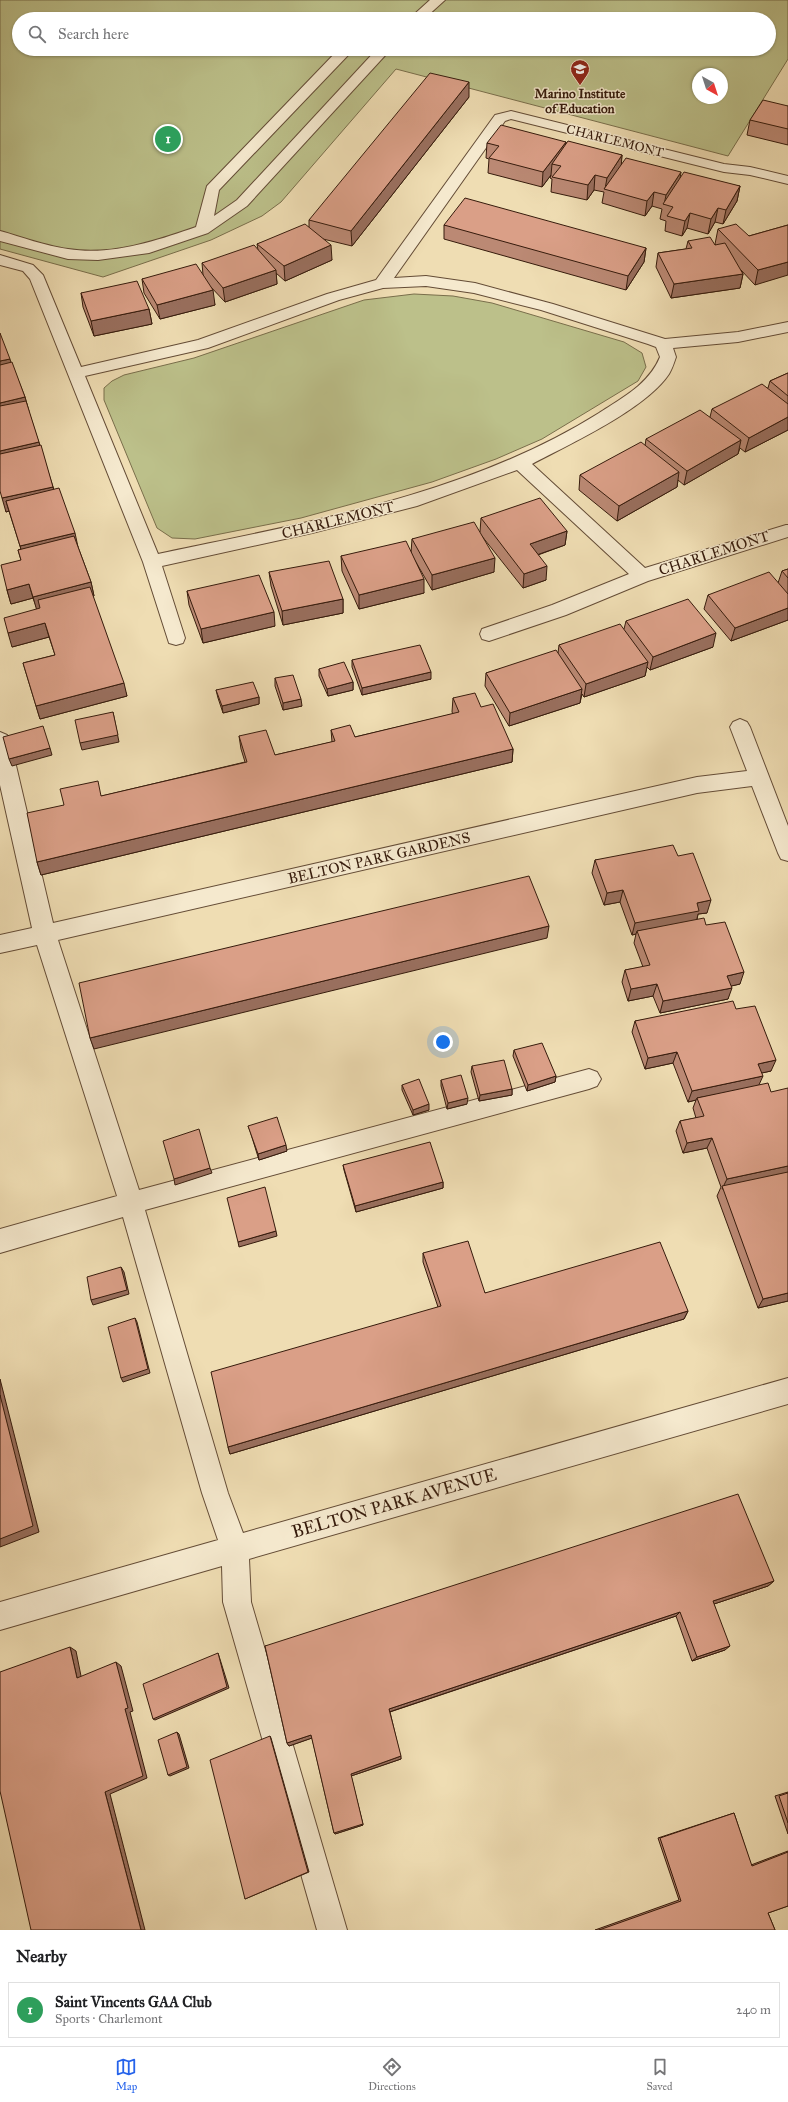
<!DOCTYPE html>
<meta charset="utf-8">
<style>
body{margin:0;font-family:"IM FELL Great Primer",serif;background:#f6f6f6;color:#202124}
.compass{position:absolute;left:692px;top:68px;width:36px;height:36px;border-radius:50%;background:#fff;box-shadow:0 1px 3px #0004;rotate:141deg}
.you{position:absolute;left:443px;top:1042px;width:14px;height:14px;margin:-10px;border:3px solid #fff;border-radius:50%;background:#1a73e8;box-shadow:0 0 0 6px #1a73e833}
.badge{display:grid;place-items:center;width:26px;height:26px;border-radius:50%;background:#2563eb;color:#fff;font-size:13px;font-weight:700}
.pin{position:absolute;translate:-50% -50%;border:2px solid #fff;box-shadow:0 1px 4px #0006}
.list{margin:0;padding:0;list-style:none}
h2{display:flex;justify-content:space-between;align-items:center;height:52px;margin:0;padding:0 16px;font-size:17px}
h2 small{font-size:13px;font-weight:400;color:#757577}
.list li{display:grid;grid-template-columns:26px 1fr auto;gap:12px;align-items:center;box-sizing:border-box;height:56px;margin:0 8px 8px;padding:0 8px;border:1px solid #e0e0e0;border-radius:0px}
.list b{display:block;font-size:15px;white-space:nowrap}
.list p{margin:0;font-size:13px;white-space:nowrap;color:#757577}
.list em{font-size:13px;font-style:normal;color:#757577}
.icon{flex:none;width:22px;height:22px;fill:none;stroke:currentColor;stroke-width:2;stroke-linecap:round;stroke-linejoin:round}
.map{position:relative;flex:none;width:788px;height:1930px;overflow:hidden}
.search{position:absolute;background:#fff;box-shadow:0 1px 3px #0004;left:12px;right:12px;top:12px;height:44px;display:flex;align-items:center;gap:10px;box-sizing:border-box;padding:0 14px;border-radius:22px;color:#757577;font-size:15px}
.sheet{height:116px;background:#fff}
nav{display:flex;justify-content:space-around;align-items:center;box-sizing:border-box;height:56px;border-top:1px solid #e0e0e0;background:#fff;font-size:11px;color:#757577}
nav a{display:grid;justify-items:center;gap:2px}
nav .on{color:#2563eb}
.map>svg:first-child{display:block}
</style>
<div class="map">
<svg width="788" height="1930" viewBox="0 0 788 1930">
<rect width="100%" height="100%" fill="#efddb3"/>
<filter id="stains"><feTurbulence type="fractalNoise" baseFrequency=".005" numOctaves="4"/><feColorMatrix values="0 0 0 0 .2 0 0 0 0 .09 0 0 0 0 .02 0 0 0 .5 -.17"/></filter>
<radialGradient id="worn" r=".72"><stop offset=".6" stop-color="#630" stop-opacity="0"/><stop offset="1" stop-color="#630" stop-opacity=".3"/></radialGradient>
<!-- green -->
<path fill="#bcc08a" stroke="#796e4b" fill-rule="evenodd" d="M 0,0 L 788,0 L 788,59 L 728,156 L 396,69 L 281,202 L 262,216 L 211,240 L 103,277 L 0,249 ZM 19,19 L 769,19 L 769,49 L 19,49 ZM 698,74 L 722,74 L 722,98 L 698,98 Z
M 414,294 L 453,296 L 492,303 L 624,342 L 642,353 L 646,367 L 638,381 L 542,439 L 496,459 L 432,482 L 301,518 L 195,539 L 172,538 L 157,528 L 104,400 L 104,388 L 112,381 L 124,375 L 194,358 L 364,300 Z"/>
<g fill="none" stroke-linecap="round" stroke-linejoin="round">
<defs>
<path id="minor" d="M 430,0 L 445,0 L 424,19 L 409,19 Z
M 339,49 L 354,49 L 219,190 L 214,216 L 237,200 L 377,49 L 391,49 L 247,206 L 208,233 L 149,253 L 98,260 L 68,259 L 0,241 L 0,231 C 22,237 45,246 68,249 C 111,256 156,241 196,227 L 207,186 Z
M 511,111 L 724,164 L 750,167 L 788,176 L 788,184 L 750,175 L 724,172 L 511,119 L 505,121 L 394,278 L 426,276 L 475,283 L 553,304 L 665,339 L 738,332 L 788,322 L 788,332 L 738,342 L 673,348 L 676,357 C 674,363 672,369 669,374 C 646,409 570,444 532,464 L 645,568 L 786,525 L 788,525 L 788,537 L 648,581 L 566,615 L 489,641 L 482,639 L 480,634 L 482,629 L 552,605 L 629,574 L 517,470 L 417,506 L 312,533 L 162,566 L 185,638 L 183,643 L 176,645 L 169,643 L 143,562 L 30,279 L 23,271 L 0,265 L 0,255 L 33,265 L 43,275 L 81,367 L 198,340 L 327,294 L 376,280 L 495,115 ZM 426,286 L 474,293 L 541,310 L 648,344 L 656,347 L 660,357 C 649,384 622,398 599,413 C 466,496 308,522 158,554 L 85,376 L 208,348 L 339,300 L 383,288 Z
M 740,719 L 747,722 L 750,727 L 788,826 L 788,861 L 781,859 L 778,853 L 752,786 L 697,793 L 58,940 L 139,1190 L 589,1069 L 597,1072 L 601,1079 L 597,1086 L 589,1089 L 145,1210 L 228,1493 L 243,1533 L 788,1378 L 788,1404 L 249,1559 L 251,1602 L 347,1930 L 317,1930 L 223,1602 L 222,1566 L 0,1630 L 0,1602 L 218,1540 L 202,1493 L 123,1217 L 0,1253 L 0,1229 L 117,1196 L 37,945 L 0,953 L 0,935 L 32,928 L 0,785 L 0,732 L 7,735 L 10,740 L 53,923 L 697,777 L 747,771 L 730,727 L 733,722 Z"/>
</defs>
<!-- minor casing -->
<use href="#minor" stroke="#644c36" stroke-width="2"/>
<!-- minor -->
<use href="#minor" fill="#f5e9ce" fill-rule="evenodd"/>
</g>
<!-- wall -->
<path fill="#bb8974" stroke="#361b0c" d="M 469,97 L 352,246 L 323,239 L 332,260 L 285,281 L 276,273 L 277,284 L 225,302 L 210,286 L 215,305 L 160,319 L 144,293 L 142,279 L 203,275 L 202,263 L 258,250 L 257,244 L 309,227 L 309,220 Z
M 788,106 L 788,145 L 747,135 L 750,120 Z
M 566,142 L 566,144 L 622,155 L 621,164 L 680,178 L 740,186 L 737,201 L 723,224 L 715,222 L 708,234 L 687,228 L 682,236 L 665,231 L 666,221 L 660,219 L 662,209 L 652,206 L 645,216 L 602,203 L 604,192 L 594,190 L 587,200 L 551,192 L 552,179 L 550,178 L 551,175 L 542,187 L 488,173 L 489,159 L 486,158 L 487,143 Z
M 444,225 L 646,248 L 644,262 L 626,290 L 444,239 Z
M 788,225 L 755,285 L 741,270 L 743,274 L 740,288 L 671,298 L 656,267 L 658,253 L 686,249 L 688,241 L 716,245 L 715,244 L 718,229 L 749,236 Z
M 81,293 L 149,309 L 152,324 L 94,336 L 83,307 Z
M 11,362 L 25,397 L 28,409 L 54,490 L 78,547 L 91,582 L 94,596 L 93,597 L 127,696 L 40,719 L 23,663 L 55,655 L 49,637 L 12,647 L 37,609 L 33,598 L 11,604 L 7,590 L 21,560 L 18,550 L 21,549 L 9,511 L 6,512 Z
M 788,373 L 788,430 L 745,452 L 740,448 L 738,454 L 684,485 L 678,480 L 677,487 L 617,521 L 579,490 L 580,475 L 645,446 L 646,439 L 710,417 L 712,409 L 768,388 L 770,381 Z
M 481,518 L 567,531 L 565,545 L 538,555 L 546,580 L 523,588 L 481,535 L 494,572 L 432,590 L 413,557 L 424,593 L 359,609 L 342,571 L 341,556 L 411,553 L 412,539 L 480,532 Z
M 788,569 L 788,620 L 731,641 L 704,609 L 708,595 L 778,583 L 782,571 Z
M 269,572 L 343,599 L 343,613 L 283,625 L 271,586 Z
M 187,591 L 275,626 L 203,643 L 189,605 Z
M 626,621 L 713,647 L 650,670 L 647,667 L 645,676 L 584,697 L 582,694 L 580,703 L 509,726 L 485,686 L 486,673 L 558,653 L 559,645 L 624,629 Z
M 352,660 L 431,679 L 362,695 L 352,667 Z
M 319,669 L 353,682 L 353,690 L 328,696 L 319,676 Z
M 275,678 L 302,706 L 283,710 L 275,686 Z
M 216,690 L 259,697 L 259,704 L 223,713 L 218,698 Z
M 453,698 L 481,707 L 513,749 L 512,762 L 41,875 L 37,862 L 64,805 L 245,762 L 241,749 L 239,736 L 275,755 L 332,742 L 331,730 L 355,737 L 453,714 L 452,712 Z
M 678,856 L 707,913 L 698,914 L 697,920 L 706,925 L 740,984 L 731,986 L 728,999 L 660,1013 L 653,996 L 628,1001 L 622,982 L 625,970 L 643,967 L 634,943 L 636,934 L 632,935 L 620,902 L 604,905 L 592,873 L 595,860 Z
M 736,1009 L 771,1071 L 761,1073 L 758,1085 L 788,1301 L 758,1308 L 717,1196 L 721,1187 L 707,1148 L 683,1153 L 676,1131 L 680,1121 L 696,1118 L 693,1108 L 696,1100 L 688,1102 L 673,1063 L 645,1069 L 632,1032 L 635,1021 Z
M 514,1050 L 556,1076 L 555,1082 L 527,1091 L 513,1056 Z
M 472,1066 L 512,1089 L 512,1095 L 479,1101 L 471,1072 Z
M 441,1080 L 467,1104 L 447,1109 L 441,1086 Z
M 402,1085 L 429,1110 L 413,1115 L 402,1090 Z
M 248,1126 L 287,1151 L 259,1160 L 250,1131 Z
M 343,1165 L 443,1182 L 443,1188 L 356,1212 L 344,1170 Z
M 423,1253 L 485,1293 L 688,1311 L 684,1319 L 230,1454 L 228,1447 L 438,1307 L 423,1262 Z
M 774,1581 L 768,1586 L 714,1604 L 725,1650 L 692,1661 L 676,1616 L 390,1712 L 401,1759 L 351,1776 L 363,1825 L 335,1834 L 334,1833 L 312,1738 L 289,1746 L 287,1743 L 265,1646 Z
M 788,1792 L 788,1834 L 775,1796 Z
M 734,1813 L 751,1865 L 788,1851 L 788,1906 L 768,1913 L 775,1930 L 595,1930 L 679,1900 L 658,1838 Z"/>
<!-- shaded-wall -->
<path fill="#996f5e" stroke="#361b0c" d="M 469,82 L 469,97 L 352,246 L 351,231 Z
M 566,142 L 565,156 L 552,164 L 551,175 L 542,187 L 543,172 Z
M 622,155 L 621,170 L 605,189 L 607,178 Z
M 681,172 L 679,186 L 664,205 L 666,195 Z
M 595,175 L 594,190 L 587,200 L 588,185 Z
M 740,186 L 737,201 L 723,224 L 726,210 Z
M 654,192 L 652,206 L 645,216 L 647,201 Z
M 718,208 L 715,222 L 708,234 L 711,219 Z
M 690,213 L 687,228 L 682,236 L 685,221 Z
M 331,245 L 332,260 L 285,281 L 284,266 Z
M 646,248 L 644,262 L 626,290 L 628,276 Z
M 788,262 L 788,275 L 755,285 L 758,270 Z
M 276,270 L 277,284 L 225,302 L 223,288 Z
M 743,274 L 740,288 L 671,298 L 674,284 Z
M 213,290 L 215,305 L 160,319 L 157,305 Z
M 149,309 L 152,324 L 94,336 L 91,321 Z
M 10,359 L 14,374 L 0,377 L 0,361 Z
M 25,397 L 29,411 L 0,418 L 0,403 Z
M 788,417 L 788,430 L 745,452 L 749,438 Z
M 741,440 L 738,454 L 684,485 L 687,471 Z
M 39,442 L 43,457 L 0,466 L 0,451 Z
M 679,472 L 677,487 L 617,521 L 619,506 Z
M 53,487 L 57,501 L 6,501 L 9,511 L 6,512 L 2,498 Z
M 567,531 L 565,545 L 528,558 L 530,544 Z
M 75,533 L 78,547 L 24,560 L 20,546 Z
M 495,558 L 494,572 L 432,590 L 432,575 Z
M 547,566 L 546,580 L 523,588 L 524,574 Z
M 424,579 L 424,593 L 359,609 L 359,595 Z
M 91,582 L 94,596 L 37,611 L 33,597 Z
M 29,584 L 33,598 L 11,604 L 7,590 Z
M 343,599 L 343,613 L 283,625 L 282,611 Z
M 788,608 L 788,620 L 731,641 L 735,628 Z
M 274,612 L 275,626 L 203,643 L 201,629 Z
M 45,623 L 49,637 L 12,647 L 8,633 Z
M 716,633 L 713,647 L 650,670 L 653,657 Z
M 648,662 L 645,676 L 584,697 L 586,684 Z
M 431,672 L 431,679 L 362,695 L 362,688 Z
M 353,682 L 353,690 L 328,696 L 327,689 Z
M 124,683 L 127,696 L 40,719 L 36,706 Z
M 582,689 L 580,703 L 509,726 L 510,713 Z
M 259,697 L 259,704 L 223,713 L 222,706 Z
M 301,699 L 302,706 L 283,710 L 283,703 Z
M 113,712 L 119,742 L 82,750 L 80,743 Z
M 50,748 L 52,755 L 12,766 L 9,759 Z
M 513,749 L 512,762 L 41,875 L 37,862 Z
M 623,890 L 620,902 L 604,905 L 607,893 Z
M 711,900 L 707,913 L 698,914 L 696,923 L 637,931 L 636,934 L 632,935 L 635,923 L 697,903 Z
M 549,926 L 547,938 L 94,1049 L 90,1038 Z
M 744,972 L 740,984 L 723,988 L 727,976 Z
M 657,984 L 653,996 L 628,1001 L 631,989 Z
M 732,988 L 728,999 L 660,1013 L 663,1001 Z
M 677,1052 L 673,1063 L 645,1069 L 648,1058 Z
M 776,1060 L 771,1071 L 753,1075 L 758,1064 Z
M 556,1076 L 555,1082 L 527,1091 L 528,1085 Z
M 763,1076 L 758,1087 L 697,1098 L 696,1100 L 688,1102 L 692,1091 Z
M 512,1089 L 512,1095 L 479,1101 L 480,1095 Z
M 468,1098 L 467,1104 L 447,1109 L 448,1103 Z
M 429,1104 L 429,1110 L 413,1115 L 413,1110 Z
M 712,1138 L 707,1148 L 683,1153 L 687,1143 Z
M 286,1145 L 287,1151 L 259,1160 L 258,1154 Z
M 788,1166 L 788,1175 L 722,1189 L 727,1179 Z
M 210,1168 L 212,1173 L 175,1185 L 174,1179 Z
M 443,1182 L 443,1188 L 356,1212 L 355,1206 Z
M 276,1231 L 277,1236 L 239,1247 L 238,1242 Z
M 121,1267 L 124,1272 L 129,1294 L 93,1305 L 91,1300 Z
M 788,1293 L 788,1301 L 758,1308 L 763,1299 Z
M 688,1311 L 684,1319 L 230,1454 L 228,1447 Z
M 135,1318 L 137,1322 L 150,1373 L 123,1382 L 121,1378 Z
M 0,1379 L 39,1532 L 0,1547 Z
M 774,1581 L 768,1586 L 708,1606 L 713,1601 Z
M 680,1612 L 676,1616 L 389,1712 L 389,1709 Z
M 730,1646 L 725,1650 L 692,1661 L 697,1657 Z
M 70,1647 L 76,1651 L 82,1681 L 77,1678 Z
M 218,1653 L 219,1656 L 229,1688 L 155,1720 L 153,1719 Z
M 116,1662 L 121,1666 L 133,1711 L 130,1712 L 147,1778 L 110,1794 L 145,1930 L 141,1930 L 105,1792 L 125,1709 Z
M 177,1732 L 179,1734 L 189,1768 L 170,1776 L 168,1775 Z
M 311,1735 L 312,1738 L 289,1746 L 287,1743 Z
M 270,1736 L 271,1738 L 309,1872 L 245,1899 Z
M 401,1756 L 401,1759 L 351,1776 L 363,1825 L 335,1834 L 334,1833 L 351,1774 Z"/>
<!-- building -->
<path fill="#da9f87" stroke="#361b0c" d="M 430,73 L 469,82 L 351,231 L 309,220 Z
M 763,100 L 788,106 L 788,129 L 750,120 Z
M 501,125 L 566,142 L 543,172 L 489,158 L 499,146 L 487,143 Z
M 568,141 L 622,155 L 607,178 L 595,175 L 588,185 L 552,177 L 561,166 L 552,164 Z
M 626,158 L 681,172 L 666,195 L 654,192 L 647,201 L 604,189 Z
M 684,172 L 740,186 L 726,210 L 718,208 L 711,219 L 690,213 L 685,221 L 667,216 L 673,207 L 663,204 Z
M 465,198 L 646,248 L 628,276 L 444,225 Z
M 305,224 L 331,245 L 284,266 L 257,244 Z
M 736,224 L 749,236 L 788,225 L 788,262 L 758,270 L 718,229 Z
M 710,237 L 715,245 L 725,243 L 743,274 L 674,284 L 658,253 L 692,248 L 688,241 Z
M 254,245 L 276,270 L 223,288 L 202,263 Z
M 196,264 L 213,290 L 157,305 L 142,279 Z
M 137,281 L 149,309 L 91,321 L 81,293 Z
M 0,333 L 10,359 L 0,361 Z
M 12,362 L 25,397 L 0,403 L 0,365 Z
M 788,373 L 788,396 L 770,381 Z
M 762,384 L 788,404 L 788,417 L 749,438 L 712,409 Z
M 26,401 L 39,442 L 0,451 L 0,406 Z
M 700,410 L 741,440 L 687,471 L 646,439 Z
M 641,442 L 679,472 L 619,506 L 580,475 Z
M 41,445 L 53,487 L 2,498 L 0,491 L 0,454 Z
M 59,488 L 75,533 L 20,546 L 6,501 Z
M 540,498 L 567,531 L 530,544 L 547,566 L 524,574 L 481,518 Z
M 474,522 L 495,558 L 432,575 L 412,539 Z
M 74,536 L 91,582 L 33,597 L 29,584 L 7,590 L 1,565 L 21,560 L 18,550 Z
M 406,541 L 424,579 L 359,595 L 341,556 Z
M 329,561 L 343,599 L 282,611 L 269,572 Z
M 788,569 L 788,578 L 782,571 Z
M 769,572 L 788,594 L 788,608 L 735,628 L 708,595 Z
M 259,575 L 274,612 L 201,629 L 187,591 Z
M 90,587 L 124,683 L 36,706 L 23,663 L 55,655 L 45,623 L 8,633 L 4,618 L 40,608 L 38,600 Z
M 688,599 L 716,633 L 653,657 L 626,621 Z
M 620,624 L 648,662 L 586,684 L 559,645 Z
M 420,645 L 431,672 L 362,688 L 352,660 Z
M 556,650 L 582,689 L 510,713 L 486,673 Z
M 344,662 L 353,682 L 327,689 L 319,669 Z
M 293,675 L 301,699 L 283,703 L 275,678 Z
M 253,682 L 259,697 L 222,706 L 216,690 Z
M 475,693 L 481,707 L 493,704 L 513,749 L 37,862 L 27,813 L 64,805 L 60,789 L 98,781 L 101,796 L 247,762 L 239,736 L 266,730 L 275,755 L 335,741 L 331,730 L 350,725 L 355,737 L 459,712 L 453,698 Z
M 113,712 L 118,735 L 80,743 L 75,720 Z
M 43,726 L 50,748 L 9,759 L 3,737 Z
M 673,845 L 678,856 L 693,853 L 711,900 L 697,903 L 699,911 L 635,923 L 623,890 L 607,893 L 595,860 Z
M 529,876 L 549,926 L 90,1038 L 79,983 Z
M 704,918 L 706,925 L 725,922 L 744,972 L 727,976 L 732,988 L 663,1001 L 657,984 L 631,989 L 625,970 L 650,965 L 637,931 Z
M 733,1001 L 736,1009 L 755,1006 L 776,1060 L 758,1064 L 763,1076 L 692,1091 L 677,1052 L 648,1058 L 635,1021 Z
M 542,1043 L 556,1076 L 528,1085 L 514,1050 Z
M 504,1060 L 512,1089 L 480,1095 L 472,1066 Z
M 461,1075 L 468,1098 L 448,1103 L 441,1080 Z
M 419,1079 L 429,1104 L 413,1110 L 402,1085 Z
M 768,1083 L 771,1092 L 788,1088 L 788,1166 L 727,1179 L 712,1138 L 687,1143 L 680,1121 L 704,1116 L 697,1098 Z
M 277,1117 L 286,1145 L 258,1154 L 248,1126 Z
M 199,1129 L 210,1168 L 174,1179 L 163,1141 Z
M 430,1142 L 443,1182 L 355,1206 L 343,1165 Z
M 788,1172 L 788,1293 L 763,1299 L 722,1186 Z
M 265,1187 L 276,1231 L 238,1242 L 227,1198 Z
M 468,1241 L 485,1293 L 660,1242 L 688,1311 L 228,1447 L 211,1372 L 441,1306 L 423,1253 Z
M 121,1267 L 127,1290 L 91,1300 L 87,1277 Z
M 135,1318 L 148,1369 L 121,1378 L 108,1327 Z
M 0,1395 L 33,1526 L 0,1539 Z
M 738,1494 L 774,1581 L 713,1601 L 730,1646 L 697,1657 L 680,1612 L 389,1709 L 401,1756 L 351,1774 L 363,1824 L 334,1833 L 311,1735 L 287,1743 L 265,1646 Z
M 70,1647 L 77,1678 L 116,1662 L 128,1708 L 125,1709 L 143,1776 L 105,1792 L 141,1930 L 31,1930 L 0,1791 L 0,1672 Z
M 218,1653 L 227,1687 L 153,1719 L 143,1684 Z
M 177,1732 L 187,1767 L 168,1775 L 158,1740 Z
M 270,1736 L 308,1872 L 245,1899 L 210,1760 Z
M 788,1793 L 788,1823 L 779,1796 Z
M 734,1813 L 752,1866 L 788,1852 L 788,1906 L 768,1913 L 775,1930 L 599,1930 L 681,1901 L 660,1838 Z"/>
<!-- icons -->
<defs>
<symbol id="university-pin" viewBox="-11 -11 22 30"><path d="M0 17L-7.5 6A9.5 9.5 0 1 1 7.5 6Z" fill="#8f2418" stroke="#f5e9ce"/><path d="M0-5L7-2L0 1L-7-2ZM-4 1L0 2.5L4 1V4Q0 6-4 4Z" fill="#fff"/></symbol>
</defs>
<g fill-rule="evenodd">
<use href="#university-pin" x="569" y="58" width="22" height="30"/>
</g>
<g text-anchor="middle" dominant-baseline="central" stroke-width="3" stroke-linejoin="round" paint-order="stroke">
<!-- far-poi labels -->
<g font-size="13" font-weight="bold" fill="#361b0c" stroke="#f5e9ce">
<text x="580" y="94">Marino Institute<tspan x="580" dy="15">of Education</tspan></text>
</g>
<!-- far-street labels -->
<g font-size="13" fill="#361b0c" stroke="#f5e9ce">
<text transform="translate(615 141) rotate(14)">CHARLEMONT</text>
</g>
<!-- street labels -->
<g font-size="15" fill="#361b0c" stroke="#f5e9ce">
<text transform="translate(338 520) rotate(-14)">CHARLEMONT</text>
<text transform="translate(714 553) rotate(-18)">CHARLEMONT</text>
<text transform="translate(379 858) rotate(-13)">BELTON PARK GARDENS</text>
</g>
<!-- near-street labels -->
<g font-size="18" fill="#361b0c" stroke="#f5e9ce">
<text transform="translate(394 1503) rotate(-16)">BELTON PARK AVENUE</text>
</g>
</g>
<rect width="100%" height="100%" filter="url(#stains)"/>
<rect width="100%" height="100%" fill="url(#worn)"/>
</svg>
<svg class="compass" viewBox="-18 -18 36 36"><path d="M0-13l5 13h-10z" fill="#e53935"/><path d="M0 13l5-13h-10z" fill="#757577"/></svg>
<div class="you"></div>
<div class="pin badge" style="left:168px;top:139px;background:#2e9e5b">1</div>
<div class="search"><svg class="icon" aria-label="search" viewBox="0 0 24 24"><circle cx="10" cy="10" r="6"/><path d="M15 15l6 6"/></svg>Search here</div>
</div>
<section class="sheet">
<h2>Nearby<small></small></h2>
<ul class="list">
<li><span class="badge" style="background:#2e9e5b">1</span><div><b>Saint Vincents GAA Club</b><p>Sports · Charlemont</p></div><em>240 m</em></li>
</ul>
</section>
<nav>
<a class="on"><svg class="icon" aria-label="map" viewBox="0 0 24 24"><path d="M3 6l6-2 6 2 6-2v14l-6 2-6-2-6 2zM9 4v14M15 6v14"/></svg>Map</a>
<a><svg class="icon" aria-label="directions" viewBox="0 0 24 24"><path d="M12 3l9 9-9 9-9-9zM9 14v-3h6M13 9l2 2-2 2"/></svg>Directions</a>
<a><svg class="icon" aria-label="saved" viewBox="0 0 24 24"><path d="M7 4h10v16l-5-4-5 4z"/></svg>Saved</a>
</nav>
